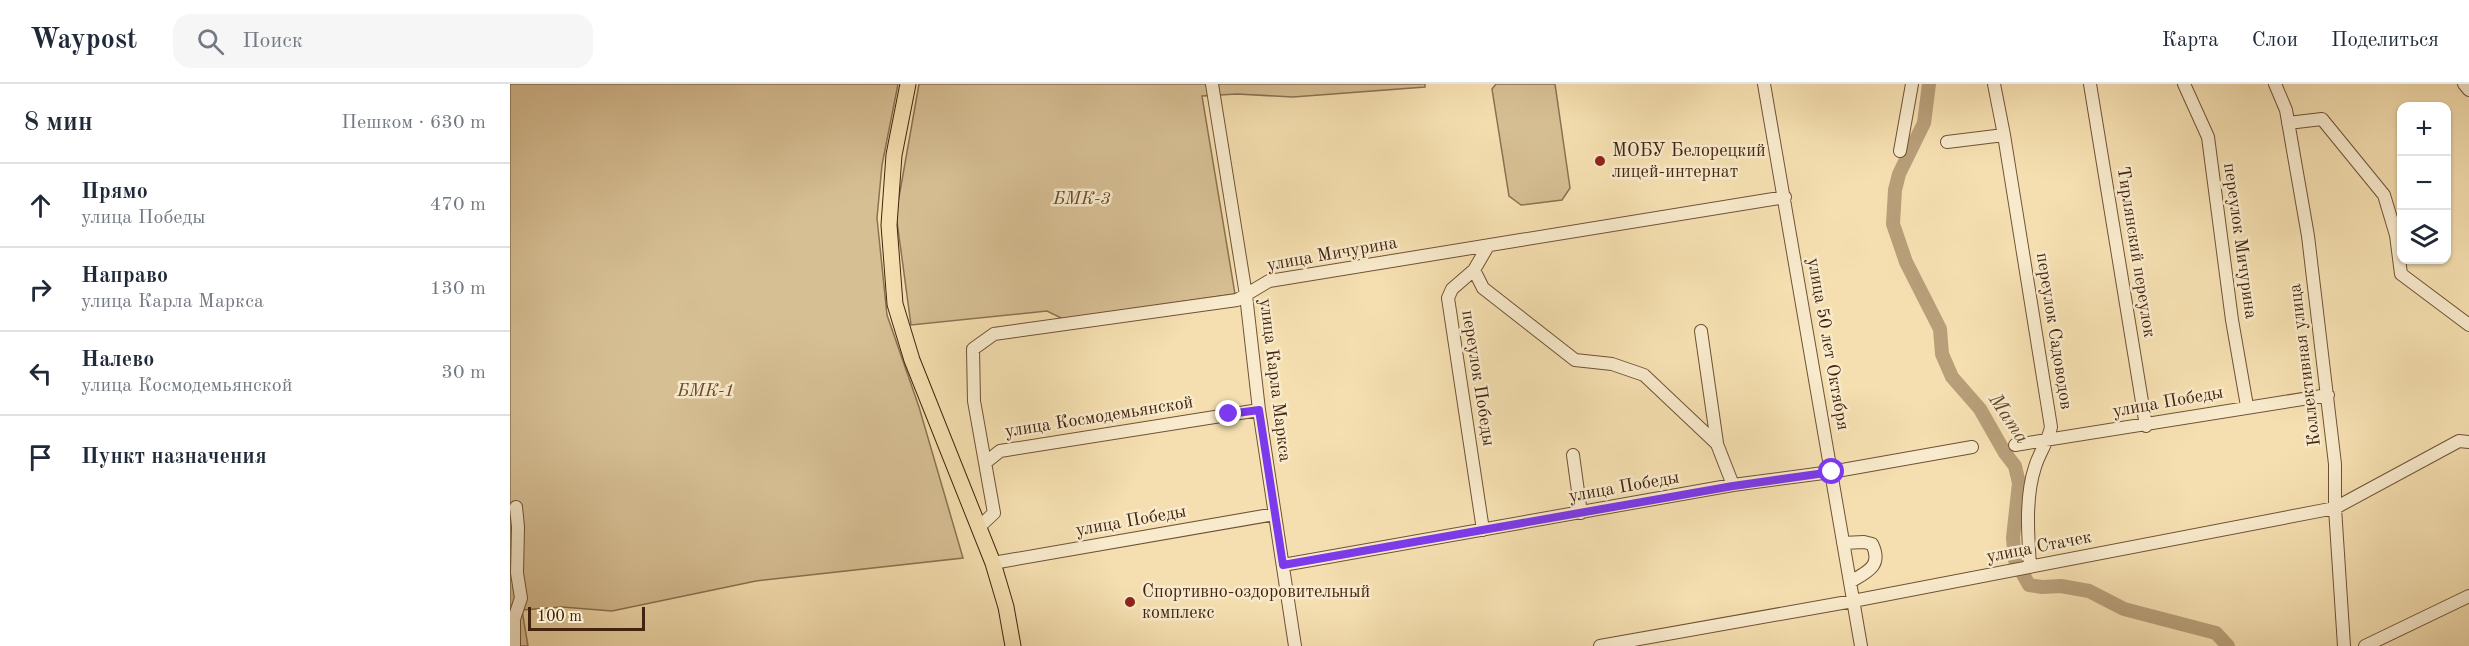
<!DOCTYPE html>
<html lang="ru">
<meta charset="utf-8">
<style>
body{margin:0;font-family:"Old Standard TT",serif;background:#f6f6f7;color:#1f2937}
.controls{position:absolute;right:18px;top:18px;display:grid;overflow:hidden;border-radius:12px;box-shadow:0 2px 4px #0004}
.controls button{width:54px;height:54px;display:grid;place-items:center;padding:0;border:0;border-bottom:2px solid #e0e1e3;background:#fff;color:#1f2937;font:30px sans-serif}
.scale{position:absolute;left:18px;bottom:15px;width:117px;box-sizing:border-box;padding-left:6px;border:3px solid #42230e;border-top:0;font-size:16px;line-height:21px;white-space:nowrap;color:#42230e;-webkit-text-stroke:4px #f8eacc;paint-order:stroke}
.stop{position:absolute;width:18px;height:18px;margin:-14px;border:4px solid #7c3aed;border-radius:50%;background:#fff}
.stop.end{background:#7c3aed;border-color:#fff;box-shadow:0 2px 6px #0008}
.list{margin:0;padding:0;list-style:none}
h2{display:flex;justify-content:space-between;align-items:center;height:78px;margin:0;padding:0 24px;font-size:26px}
h2 small{font-size:20px;font-weight:400;color:#747a83}
.list li{display:grid;grid-template-columns:39px 1fr auto;gap:18px;align-items:center;box-sizing:border-box;height:84px;padding:0 24px;border-top:2px solid #e0e1e3}
.list b{display:block;font-size:22px;white-space:nowrap}
.list p{margin:0;font-size:20px;white-space:nowrap;color:#747a83}
.list em{font-size:20px;font-style:normal;color:#747a83}
.icon{flex:none;width:33px;height:33px;fill:none;stroke:currentColor;stroke-width:2;stroke-linecap:round;stroke-linejoin:round}
.map{position:relative;flex:none;width:1959px;height:562px;overflow:hidden}
header{display:flex;align-items:center;gap:36px;box-sizing:border-box;height:84px;padding:0 30px;background:#fff;border-bottom:2px solid #e0e1e3}
header strong{font-size:28px}
nav{display:flex;gap:33px;margin-inline-start:auto;font-size:21px}
.search{width:420px;height:54px;background:#f6f6f7;display:flex;align-items:center;gap:15px;box-sizing:border-box;padding:0 21px;border-radius:18px;color:#747a83;font-size:22px}
main{display:flex}
aside{flex:1;background:#fff}
.map>svg:first-child{display:block}
</style>
<header>
<strong>Waypost</strong>
<div class="search"><svg class="icon" aria-label="search" viewBox="0 0 24 24"><circle cx="10" cy="10" r="6"/><path d="M15 15l6 6"/></svg>Поиск</div>
<nav><a>Карта</a><a>Слои</a><a>Поделиться</a></nav>
</header>
<main>
<aside>
<h2>8 мин<small>Пешком · 630 m</small></h2>
<ul class="list">
<li><svg class="icon" aria-label="ahead" viewBox="0 0 24 24"><path d="M12 20V5M6 11l6-6 6 6"/></svg><div><b>Прямо</b><p>улица Победы</p></div><em>470 m</em></li>
<li><svg class="icon" aria-label="right" viewBox="0 0 24 24"><path d="M7 20v-9h11M14 6l5 5-5 5"/></svg><div><b>Направо</b><p>улица Карла Маркса</p></div><em>130 m</em></li>
<li><svg class="icon" aria-label="left" viewBox="0 0 24 24"><path d="M17 20v-9H6M10 6l-5 5 5 5"/></svg><div><b>Налево</b><p>улица Космодемьянской</p></div><em>30 m</em></li>
<li><svg class="icon" aria-label="arrive" viewBox="0 0 24 24"><path d="M6 21V4h12l-3 4 3 4H6"/></svg><div><b>Пункт назначения</b></div></li>
</ul>
</aside>
<div class="map">
<svg width="1959" height="562" viewBox="0 0 1959 562">
<rect width="100%" height="100%" fill="#f5dfb0"/>
<filter id="stains"><feTurbulence type="fractalNoise" baseFrequency=".00333" numOctaves="4"/><feColorMatrix values="0 0 0 0 .2 0 0 0 0 .09 0 0 0 0 .02 0 0 0 .5 -.17"/></filter>
<radialGradient id="worn" r=".72"><stop offset=".6" stop-color="#630" stop-opacity="0"/><stop offset="1" stop-color="#630" stop-opacity=".3"/></radialGradient>
<!-- green -->
<path fill="#d7bf94" stroke="#8c7151" stroke-width="1.5" d="M 0,0 L 388,0 L 372,81 L 367,134 L 377,231 L 409,323 L 453,474 L 246,497 L 102,527 L 52,523 L 12,526 L 18,562 L 0,562 Z
M 409,0 L 915,0 L 915,3 L 783,13 L 727,10 L 692,12 L 725,210 L 553,235 L 537,227 L 401,241 L 386,130 Z
M 986,0 L 1045,0 L 1060,104 L 1052,116 L 1011,121 L 999,112 L 982,5 Z"/>
<g fill="none" stroke-linecap="round" stroke-linejoin="round">
<!-- river -->
<path stroke="#b89f79" stroke-width="14" d="M 1419,0 L 1414,39 L 1389,90 L 1385,106 L 1383,140 L 1396,178 L 1430,245 L 1432,270 L 1442,293 L 1470,325 L 1495,369 L 1505,382 L 1509,399 L 1503,454 L 1505,476 L 1519,501 L 1532,503 L 1551,502 L 1579,507 L 1614,525 L 1706,549 L 1718,562"/>
<defs>
<path id="minor" d="M 702,0 L 736,211 L 749,326 L 785,562
M 1254,0 L 1351,562
M 1484,0 L 1494,51 L 1541,343 C 1538,358 1529,369 1525,383 C 1515,413 1518,451 1520,482
M 1580,0 L 1636,342
M 1674,0 L 1698,53 L 1722,236 L 1737,322
M 1765,0 L 1776,26 L 1798,152 L 1825,380 L 1825,424 L 1834,562
M 1954,0 L 1959,6
M 1778,39 L 1812,35 L 1874,111 L 1886,151 L 1891,190 L 1959,241
M 1437,58 L 1494,51
M 1390,67 L 1402,0
M 964,186 L 973,204 L 1065,276 L 1102,280 L 1134,291 L 1207,360 L 1223,401
M 1191,247 L 1207,359
M 1505,361 L 1818,311
M 1063,371 L 1071,429
M 475,379 L 490,367 L 749,326
M 468,444 L 484,429 L 464,317 L 463,265 L 484,250 L 727,216 L 759,197 L 1275,113
M 973,446 L 938,214 L 942,205 L 964,186 L 978,162
M 1333,459 L 1354,458 L 1362,460 C 1373,482 1357,488 1340,498
M 483,479 L 765,430
M 773,481 L 1223,401 L 1321,388 L 1462,363
M 4,562 L 4,535 L 11,514 L 7,489 L 8,443 L 6,423
M 1090,562 L 1343,517 L 1825,424 L 1949,357 L 1959,358
M 1855,562 L 1959,512"/>
<path id="major" d="M 398,0 L 384,71 L 379,141 L 385,220 L 402,276 L 483,479 L 496,523 L 503,562"/>
</defs>
<!-- minor casing -->
<use href="#minor" stroke="#6f5236" stroke-width="14"/>
<!-- major casing -->
<use href="#major" stroke="#42230e" stroke-width="17"/>
<!-- minor -->
<use href="#minor" stroke="#f8eacc" stroke-width="12"/>
<!-- major -->
<use href="#major" stroke="#f5dfb0" stroke-width="15"/>
</g>
<g fill="none" stroke-linecap="round" stroke-linejoin="round">
<!-- route -->
<path stroke="#7c3aed" stroke-width="8" d="M 719,330 L 749,326 L 773,481 L 1223,402 L 1322,388"/>
</g>
<!-- markers -->
<g fill="#8f2418" stroke="#f8eacc" stroke-width="2">
<circle cx="1090" cy="77" r="6"/>
<circle cx="620" cy="518" r="6"/>
</g>
<g text-anchor="middle" dominant-baseline="central" stroke-width="5" stroke-linejoin="round" paint-order="stroke">
<!-- poi labels -->
<g font-size="18" fill="#42230e" stroke="#f8eacc" text-anchor="start">
<text x="1102" y="67">МОБУ Белорецкий<tspan x="1102" dy="21">лицей-интернат</tspan></text>
<text x="632" y="508">Спортивно-оздоровительный<tspan x="632" dy="21">комплекс</tspan></text>
</g>
<!-- park labels -->
<g font-size="18" font-style="italic" fill="#674a30" stroke="#f8eacc">
<text x="572" y="115">БМК-3</text>
<text x="196" y="307">БМК-1</text>
</g>
<!-- street labels -->
<g font-size="18" fill="#42230e" stroke="#f8eacc">
<text transform="translate(1730 157) rotate(82)">переулок Мичурина</text>
<text transform="translate(1626 168) rotate(81)">Тирлянский переулок</text>
<text transform="translate(822 170) rotate(-10)">улица Мичурина</text>
<text transform="translate(1544 247) rotate(81)">переулок Садоводов</text>
<text transform="translate(1318 260) rotate(80)">улица 50 лет Октября</text>
<text transform="translate(1795 281) rotate(-97)">Коллективная улица</text>
<text transform="translate(968 294) rotate(81)">переулок Победы</text>
<text transform="translate(765 296) rotate(83)">улица Карла Маркса</text>
<text transform="translate(1658 318) rotate(-10)">улица Победы</text>
<text transform="translate(589 333) rotate(-9)">улица Космодемьянской</text>
<text transform="translate(1114 403) rotate(-10)">улица Победы</text>
<text transform="translate(621 437) rotate(-10)">улица Победы</text>
<text transform="translate(1529 463) rotate(-11)">улица Стачек</text>
</g>
<!-- water labels -->
<g font-size="20" font-style="italic" fill="#65482e" stroke="#f8eacc">
<text transform="translate(1498 335) rotate(56)">Мата</text>
</g>
</g>
<rect width="100%" height="100%" filter="url(#stains)"/>
<rect width="100%" height="100%" fill="url(#worn)"/>
</svg>
<div class="controls">
<button>+</button>
<button>−</button>
<button><svg class="icon" aria-label="layers" viewBox="0 0 24 24"><path d="M12 4l9 5-9 5-9-5zM3 14l9 5 9-5"/></svg></button>
</div>
<div class="scale">100 m</div>
<div class="stop" style="left:1322px;top:388px"></div>
<div class="stop end" style="left:719px;top:330px"></div>
</div>
</main>
